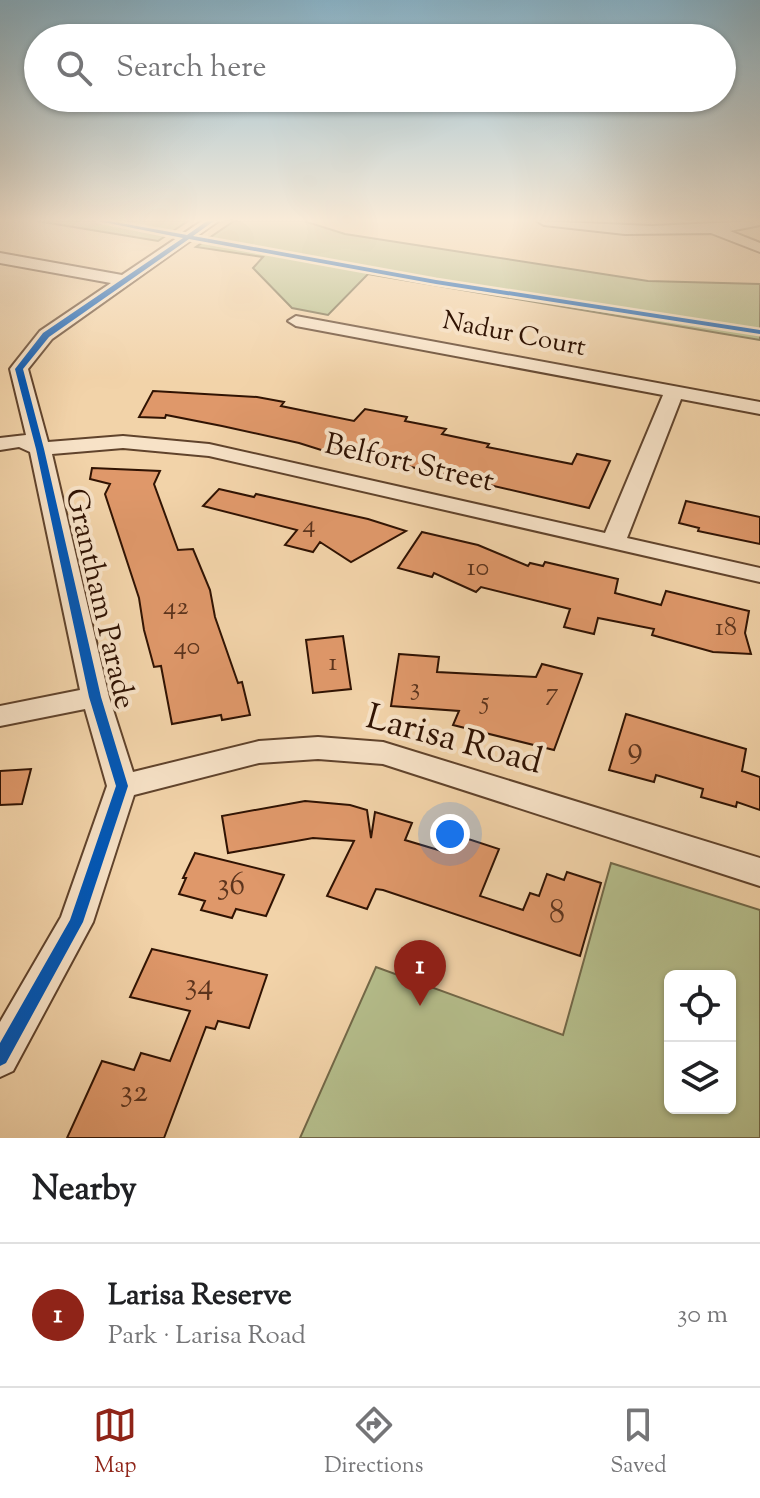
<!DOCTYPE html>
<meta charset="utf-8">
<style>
body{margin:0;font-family:"Sorts Mill Goudy",serif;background:#f2f2f2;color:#202124}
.controls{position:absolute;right:24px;bottom:24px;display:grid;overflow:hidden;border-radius:12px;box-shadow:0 2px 6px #0004}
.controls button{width:72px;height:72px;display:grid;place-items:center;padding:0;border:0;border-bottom:2px solid #e0e0e0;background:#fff;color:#202124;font:40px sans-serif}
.you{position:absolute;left:450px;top:834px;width:28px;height:28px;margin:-20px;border:6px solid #fff;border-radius:50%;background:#1a73e8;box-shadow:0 0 0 12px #1a73e833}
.badge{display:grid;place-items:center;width:52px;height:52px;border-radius:50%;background:#8f2418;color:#fff;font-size:26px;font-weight:700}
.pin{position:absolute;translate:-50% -66px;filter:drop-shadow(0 2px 4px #0008)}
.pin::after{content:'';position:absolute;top:42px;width:28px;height:24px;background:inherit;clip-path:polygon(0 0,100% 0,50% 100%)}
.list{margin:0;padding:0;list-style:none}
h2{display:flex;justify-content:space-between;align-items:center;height:104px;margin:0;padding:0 32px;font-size:34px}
h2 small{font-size:26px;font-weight:400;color:#757577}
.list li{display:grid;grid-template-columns:52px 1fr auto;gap:24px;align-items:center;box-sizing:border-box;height:144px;padding:0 32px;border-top:2px solid #e0e0e0}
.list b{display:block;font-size:30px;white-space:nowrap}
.list p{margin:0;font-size:26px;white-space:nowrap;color:#757577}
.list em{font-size:26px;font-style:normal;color:#757577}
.icon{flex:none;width:44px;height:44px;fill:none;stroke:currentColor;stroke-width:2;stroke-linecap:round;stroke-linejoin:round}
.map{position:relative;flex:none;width:760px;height:1138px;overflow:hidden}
.search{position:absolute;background:#fff;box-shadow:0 2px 6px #0004;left:24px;right:24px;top:24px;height:88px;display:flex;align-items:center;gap:20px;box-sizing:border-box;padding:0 28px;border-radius:44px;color:#757577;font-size:30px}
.sheet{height:248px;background:#fff}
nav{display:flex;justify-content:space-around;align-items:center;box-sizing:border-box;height:112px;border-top:2px solid #e0e0e0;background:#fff;font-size:22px;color:#757577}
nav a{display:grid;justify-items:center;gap:4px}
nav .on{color:#8f2418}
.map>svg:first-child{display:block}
</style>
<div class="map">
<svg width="760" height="1138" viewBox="0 0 760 1138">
<rect width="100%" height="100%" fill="#f2d3a9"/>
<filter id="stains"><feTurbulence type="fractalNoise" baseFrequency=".0025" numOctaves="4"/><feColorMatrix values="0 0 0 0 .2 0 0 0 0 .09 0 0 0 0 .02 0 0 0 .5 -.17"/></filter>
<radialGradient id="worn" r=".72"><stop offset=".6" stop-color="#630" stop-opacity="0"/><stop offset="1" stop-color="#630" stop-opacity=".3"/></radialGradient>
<!-- green -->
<path fill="#b5be8c" stroke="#726848" stroke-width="2" fill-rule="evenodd" d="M 37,221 L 188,221 L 158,241 Z
M 234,221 L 304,221 L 345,234 L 648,281 L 760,284 L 760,340 L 368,274 L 328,315 L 292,308 L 253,268 L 263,257 L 196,247 Z
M 611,863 L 760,910 L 760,1138 L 300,1138 L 376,967 L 563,1035 ZM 670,976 L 730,976 L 730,1108 L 670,1108 Z"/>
<!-- building -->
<path fill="#df986a" stroke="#301303" stroke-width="2" d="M 153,391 L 257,397 L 284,402 L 281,406 L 354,421 L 365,409 L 407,417 L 405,421 L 446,429 L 442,434 L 489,444 L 487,447 L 572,464 L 577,454 L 610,461 L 589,508 L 407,466 L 353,460 L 299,443 L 222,426 L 166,415 L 165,418 L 139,417 Z
M 92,468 L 160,471 L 154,484 L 178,550 L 193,549 L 210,590 L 215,617 L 238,683 L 242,682 L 250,715 L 222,720 L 221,715 L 172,724 L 161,666 L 154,667 L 144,630 L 139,598 L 105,494 L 110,484 L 90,479 Z
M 219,489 L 254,497 L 256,494 L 368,519 L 406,531 L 351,562 L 320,542 L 313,552 L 285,545 L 297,530 L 203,506 Z
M 686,501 L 760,517 L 760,544 L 698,531 L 699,528 L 679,523 Z
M 422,532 L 478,545 L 528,566 L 530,563 L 543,566 L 545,562 L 618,579 L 615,593 L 661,605 L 666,591 L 749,611 L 745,633 L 751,654 L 713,652 L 652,635 L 654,629 L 598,618 L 594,634 L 564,627 L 570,609 L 481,587 L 476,592 L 434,573 L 432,577 L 398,568 Z
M 343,636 L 351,689 L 313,693 L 306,640 Z
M 399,654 L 439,657 L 437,672 L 536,677 L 542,664 L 582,674 L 554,750 L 453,725 L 459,711 L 391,706 Z
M 626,714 L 746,749 L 742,771 L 760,777 L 760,810 L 737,802 L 736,807 L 701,797 L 703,789 L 656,775 L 654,782 L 609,770 Z
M 31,769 L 22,804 L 0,805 L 0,771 Z
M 305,801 L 350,805 L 367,810 L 371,838 L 375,812 L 412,823 L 405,840 L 445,852 L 453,834 L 499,849 L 480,896 L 523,910 L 530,893 L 539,896 L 547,874 L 564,880 L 567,872 L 601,883 L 580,956 L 383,890 L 376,889 L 367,909 L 327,896 L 354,841 L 313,838 L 228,853 L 222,816 Z
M 195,853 L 284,875 L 266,916 L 236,909 L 232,918 L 201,910 L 205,901 L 179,894 L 186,878 L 183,878 Z
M 152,949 L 267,975 L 249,1028 L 218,1021 L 215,1029 L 206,1027 L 164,1138 L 67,1138 L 102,1061 L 134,1070 L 141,1053 L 170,1061 L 190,1011 L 130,997 Z"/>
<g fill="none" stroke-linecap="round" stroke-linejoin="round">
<defs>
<path id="minor" d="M 202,221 L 218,221 L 52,339 L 28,369 L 48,442 L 123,436 L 209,444 L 605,533 L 663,395 L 296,326 L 288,321 L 296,316 L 760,402 L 760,414 L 681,399 L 627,538 L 760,568 L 760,582 L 209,456 L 123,448 L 52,454 L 109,697 L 133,772 L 259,741 L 318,737 L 383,742 L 760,858 L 760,886 L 383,764 L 318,759 L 259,763 L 134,795 L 93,922 L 13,1071 L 0,1077 L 0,1022 L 61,917 L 107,786 L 85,709 L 0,726 L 0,706 L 80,690 L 30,452 L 19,447 L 0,450 L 0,438 L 26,435 L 10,369 L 13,365 L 40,331 L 111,283 L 0,263 L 0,253 L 122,275 Z
M 537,221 L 652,226 L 760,221 L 760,225 L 730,231 L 760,243 L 760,252 L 711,233 L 625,234 L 544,225 Z"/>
</defs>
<!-- minor casing -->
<use href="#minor" stroke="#60432c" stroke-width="4"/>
<!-- minor -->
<use href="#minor" fill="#f7e2c7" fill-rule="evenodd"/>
<defs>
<path id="cycleway" d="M 98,221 L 109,221 L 187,235 L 207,221 L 214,221 L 193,236 L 436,280 L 760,330 L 760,334 L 436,284 L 189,239 L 49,337 L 23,369 L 44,449 L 101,697 L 128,786 L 83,922 L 6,1063 L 0,1066 L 0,1043 L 70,920 L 116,786 L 89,697 L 36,449 L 15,369 L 43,333 L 183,238 Z"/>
</defs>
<!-- cycleway casing -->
<use href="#cycleway" stroke="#f7e2c7" stroke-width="5"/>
<!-- cycleway -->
<use href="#cycleway" fill="#0057b8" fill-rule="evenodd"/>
</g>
<!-- sky -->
<linearGradient id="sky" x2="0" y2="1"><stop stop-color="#89b6cd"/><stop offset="0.58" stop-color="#f9ebd8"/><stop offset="1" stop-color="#f9ebd8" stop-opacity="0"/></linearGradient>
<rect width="760" height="380" fill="url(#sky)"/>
<g text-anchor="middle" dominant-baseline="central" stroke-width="8" stroke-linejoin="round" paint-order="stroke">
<!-- far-street labels -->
<g font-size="26" fill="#301303" stroke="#f7e2c7">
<text transform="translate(514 335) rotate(11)">Nadur Court</text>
</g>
<!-- number labels -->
<g font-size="26" fill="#5c341d">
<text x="309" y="525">4</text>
<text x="478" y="568">10</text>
<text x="176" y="607">42</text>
<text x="726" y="628">18</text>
<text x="187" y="647">40</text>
<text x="333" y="663">1</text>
<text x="415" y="688">3</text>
<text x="552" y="693">7</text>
<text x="485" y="702">5</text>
</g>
<!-- street labels -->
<g font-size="30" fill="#301303" stroke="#f7e2c7">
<text transform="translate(409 464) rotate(13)">Belfort Street</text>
<text transform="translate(99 599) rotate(77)">Grantham Parade</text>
</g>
<!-- near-number labels -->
<g font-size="32" fill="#5c341d">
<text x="635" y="750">9</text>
<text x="231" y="886">36</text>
<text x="557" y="914">8</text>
<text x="199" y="986">34</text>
<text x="134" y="1093">32</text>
</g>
<!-- near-street labels -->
<g font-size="36" fill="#301303" stroke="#f7e2c7">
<text transform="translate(454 741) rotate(15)">Larisa Road</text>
</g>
</g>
<rect width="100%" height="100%" filter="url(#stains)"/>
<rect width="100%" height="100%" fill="url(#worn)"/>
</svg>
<div class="controls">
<button><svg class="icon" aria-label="locate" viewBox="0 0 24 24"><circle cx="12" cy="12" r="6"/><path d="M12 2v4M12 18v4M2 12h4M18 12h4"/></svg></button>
<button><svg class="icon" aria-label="layers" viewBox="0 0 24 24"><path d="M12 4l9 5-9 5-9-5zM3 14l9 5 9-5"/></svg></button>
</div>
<div class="you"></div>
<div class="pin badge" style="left:420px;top:1006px">1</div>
<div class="search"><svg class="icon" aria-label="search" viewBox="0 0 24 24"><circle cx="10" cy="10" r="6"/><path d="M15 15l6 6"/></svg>Search here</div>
</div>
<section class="sheet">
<h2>Nearby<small></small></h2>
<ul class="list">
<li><span class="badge">1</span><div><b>Larisa Reserve</b><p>Park · Larisa Road</p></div><em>30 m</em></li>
</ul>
</section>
<nav>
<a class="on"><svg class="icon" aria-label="map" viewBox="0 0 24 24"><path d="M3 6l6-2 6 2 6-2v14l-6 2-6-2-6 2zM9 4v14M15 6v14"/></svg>Map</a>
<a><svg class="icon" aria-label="directions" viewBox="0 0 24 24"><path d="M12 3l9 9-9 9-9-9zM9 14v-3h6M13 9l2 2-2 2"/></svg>Directions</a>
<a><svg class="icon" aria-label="saved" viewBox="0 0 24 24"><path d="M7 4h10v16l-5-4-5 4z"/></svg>Saved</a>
</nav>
